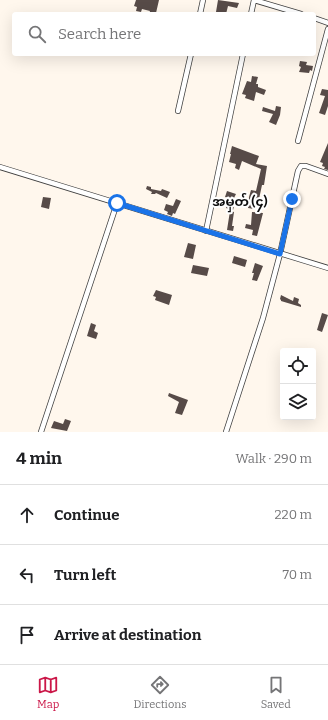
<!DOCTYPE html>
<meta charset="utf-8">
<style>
body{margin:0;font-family:Bitter,"Noto Sans Myanmar",serif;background:#f2f2f2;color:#202124}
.controls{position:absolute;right:12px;bottom:12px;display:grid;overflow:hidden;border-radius:4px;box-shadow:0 4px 16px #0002}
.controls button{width:36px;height:36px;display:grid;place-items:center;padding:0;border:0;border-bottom:1px solid #e0e0e0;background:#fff;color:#202124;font:20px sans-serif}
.stop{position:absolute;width:12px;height:12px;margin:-9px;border:3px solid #1a73e8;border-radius:50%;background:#fff}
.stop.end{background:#1a73e8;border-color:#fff;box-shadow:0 1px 4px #0008}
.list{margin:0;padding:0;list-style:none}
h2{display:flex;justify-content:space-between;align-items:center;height:52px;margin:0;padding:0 16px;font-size:17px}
h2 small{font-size:13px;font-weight:400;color:#757577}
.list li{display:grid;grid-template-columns:26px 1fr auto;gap:12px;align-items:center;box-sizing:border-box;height:60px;padding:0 16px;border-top:1px solid #e0e0e0}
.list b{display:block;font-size:15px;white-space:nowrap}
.list em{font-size:13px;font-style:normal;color:#757577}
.icon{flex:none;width:22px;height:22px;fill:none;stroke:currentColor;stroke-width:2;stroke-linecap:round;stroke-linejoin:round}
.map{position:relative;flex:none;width:328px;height:432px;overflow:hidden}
.search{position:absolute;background:#fff;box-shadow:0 4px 16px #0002;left:12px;right:12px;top:12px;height:44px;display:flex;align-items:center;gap:10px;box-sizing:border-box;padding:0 14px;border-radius:4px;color:#757577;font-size:15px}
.sheet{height:232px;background:#fff}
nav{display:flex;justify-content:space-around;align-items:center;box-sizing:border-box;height:56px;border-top:1px solid #e0e0e0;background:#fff;font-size:11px;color:#757577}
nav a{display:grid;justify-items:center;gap:2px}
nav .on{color:#cb1748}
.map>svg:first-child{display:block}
</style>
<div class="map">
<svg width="328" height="432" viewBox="0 0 328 432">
<rect width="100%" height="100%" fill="#fff7ed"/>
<!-- building -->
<path fill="#574b48" d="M 136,0 L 159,0 L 156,13 L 149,14 L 150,11 L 142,9 L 141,12 L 136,11 L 137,7 L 134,6 Z
M 218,0 L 239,3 L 237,8 L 228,6 L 226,14 L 216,12 Z
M 300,61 L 307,62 L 306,65 L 313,66 L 312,71 L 310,70 L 309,73 L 299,72 L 301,67 L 299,66 Z
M 252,76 L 258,77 L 256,84 L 258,84 L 258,87 L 266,90 L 264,95 L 256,92 L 254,101 L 245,98 L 246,95 L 242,94 L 247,81 L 251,82 Z
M 322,89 L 328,90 L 328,106 L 325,115 L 319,113 L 325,96 L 320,95 Z
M 276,106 L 281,107 L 280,115 L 276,125 L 269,122 L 273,114 L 262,111 L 263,107 L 275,111 Z
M 328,143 L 328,170 L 324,169 L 325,167 L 322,166 L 323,163 L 320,162 Z
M 232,146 L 259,156 L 256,164 L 267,166 L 264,185 L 262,185 L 259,199 L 256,199 L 254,209 L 248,208 L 249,197 L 251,190 L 256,191 L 261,169 L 242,161 L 239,170 L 235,168 L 236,164 L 229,162 L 231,154 L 230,154 Z
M 147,186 L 151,187 L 151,189 L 161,191 L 162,189 L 170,192 L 167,198 L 156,193 L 155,194 L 151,194 L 152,192 L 146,189 Z
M 227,191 L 236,194 L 232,202 L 235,203 L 233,210 L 226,208 L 229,198 L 225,197 Z
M 43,197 L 51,198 L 49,209 L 41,207 Z
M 176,199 L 181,201 L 175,214 L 173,213 L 172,216 L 167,214 L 168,212 L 164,210 L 166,204 L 173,206 Z
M 230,211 L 234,212 L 232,226 L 234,226 L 233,231 L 227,230 Z
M 252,212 L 263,213 L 257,236 L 252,235 L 253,230 L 245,228 L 246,224 L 251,225 Z
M 188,243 L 196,245 L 193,259 L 184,257 Z
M 234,256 L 247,260 L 245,267 L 232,263 Z
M 255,263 L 263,266 L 257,281 L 252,280 L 254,273 L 252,273 Z
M 193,265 L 209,268 L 207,276 L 191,273 Z
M 156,290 L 172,295 L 169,305 L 155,300 L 156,297 L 153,296 Z
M 281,295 L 293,301 L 294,297 L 299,299 L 298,303 L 301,305 L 301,307 L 281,301 L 281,300 L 280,299 Z
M 322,313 L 328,315 L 322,332 L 317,330 Z
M 91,323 L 96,325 L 94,331 L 98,333 L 96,339 L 87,336 Z
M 169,393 L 188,400 L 182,415 L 175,413 L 179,402 L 168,396 Z
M 65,419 L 71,421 L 67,431 L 51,428 L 54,421 L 63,424 Z"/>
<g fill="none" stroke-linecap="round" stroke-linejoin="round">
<defs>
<path id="minor" d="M 254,0 L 301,14
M 200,14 L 203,0
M 251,14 L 254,0
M 314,18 L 328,23
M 178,111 L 191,54
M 298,141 L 328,29
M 0,167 L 328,268
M 206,231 L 243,54
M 41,432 L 117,203
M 226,432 L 263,318 L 280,254 L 298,171 L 301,166 L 306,166 L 328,174"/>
</defs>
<!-- minor casing -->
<use href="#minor" stroke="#404040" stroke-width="6"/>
<!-- minor -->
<use href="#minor" stroke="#fff" stroke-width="4.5"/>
</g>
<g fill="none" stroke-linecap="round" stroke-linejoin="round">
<!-- route -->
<path stroke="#1a73e8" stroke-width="5" d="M 117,203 L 280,254 L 292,199"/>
</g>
<g text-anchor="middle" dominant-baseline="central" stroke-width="4" stroke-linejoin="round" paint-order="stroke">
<!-- quarter labels -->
<g font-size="13" font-weight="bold" fill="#0d0d0d" stroke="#fff">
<text x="240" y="201">အမှတ် (၄)</text>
</g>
</g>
</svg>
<div class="controls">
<button><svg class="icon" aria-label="locate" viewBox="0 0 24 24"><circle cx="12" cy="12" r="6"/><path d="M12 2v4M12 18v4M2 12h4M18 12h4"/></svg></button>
<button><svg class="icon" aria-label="layers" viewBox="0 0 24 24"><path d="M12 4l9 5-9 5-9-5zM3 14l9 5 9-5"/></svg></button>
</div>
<div class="stop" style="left:117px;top:203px"></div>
<div class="stop end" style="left:292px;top:199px"></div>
<div class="search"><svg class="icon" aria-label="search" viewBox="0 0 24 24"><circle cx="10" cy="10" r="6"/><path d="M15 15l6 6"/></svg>Search here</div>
</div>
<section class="sheet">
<h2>4 min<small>Walk · 290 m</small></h2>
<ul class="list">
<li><svg class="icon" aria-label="ahead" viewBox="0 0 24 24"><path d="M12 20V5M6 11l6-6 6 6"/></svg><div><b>Continue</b></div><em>220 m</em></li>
<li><svg class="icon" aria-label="left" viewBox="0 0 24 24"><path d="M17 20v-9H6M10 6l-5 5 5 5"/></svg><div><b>Turn left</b></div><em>70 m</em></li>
<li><svg class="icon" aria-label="arrive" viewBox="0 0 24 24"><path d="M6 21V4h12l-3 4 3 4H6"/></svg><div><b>Arrive at destination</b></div></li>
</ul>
</section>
<nav>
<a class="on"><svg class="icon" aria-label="map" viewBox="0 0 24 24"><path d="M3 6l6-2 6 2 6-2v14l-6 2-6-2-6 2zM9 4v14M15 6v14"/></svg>Map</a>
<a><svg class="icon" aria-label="directions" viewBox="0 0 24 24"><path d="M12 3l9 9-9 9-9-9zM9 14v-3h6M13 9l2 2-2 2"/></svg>Directions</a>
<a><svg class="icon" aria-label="saved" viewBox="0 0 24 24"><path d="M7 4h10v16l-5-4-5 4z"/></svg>Saved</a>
</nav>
